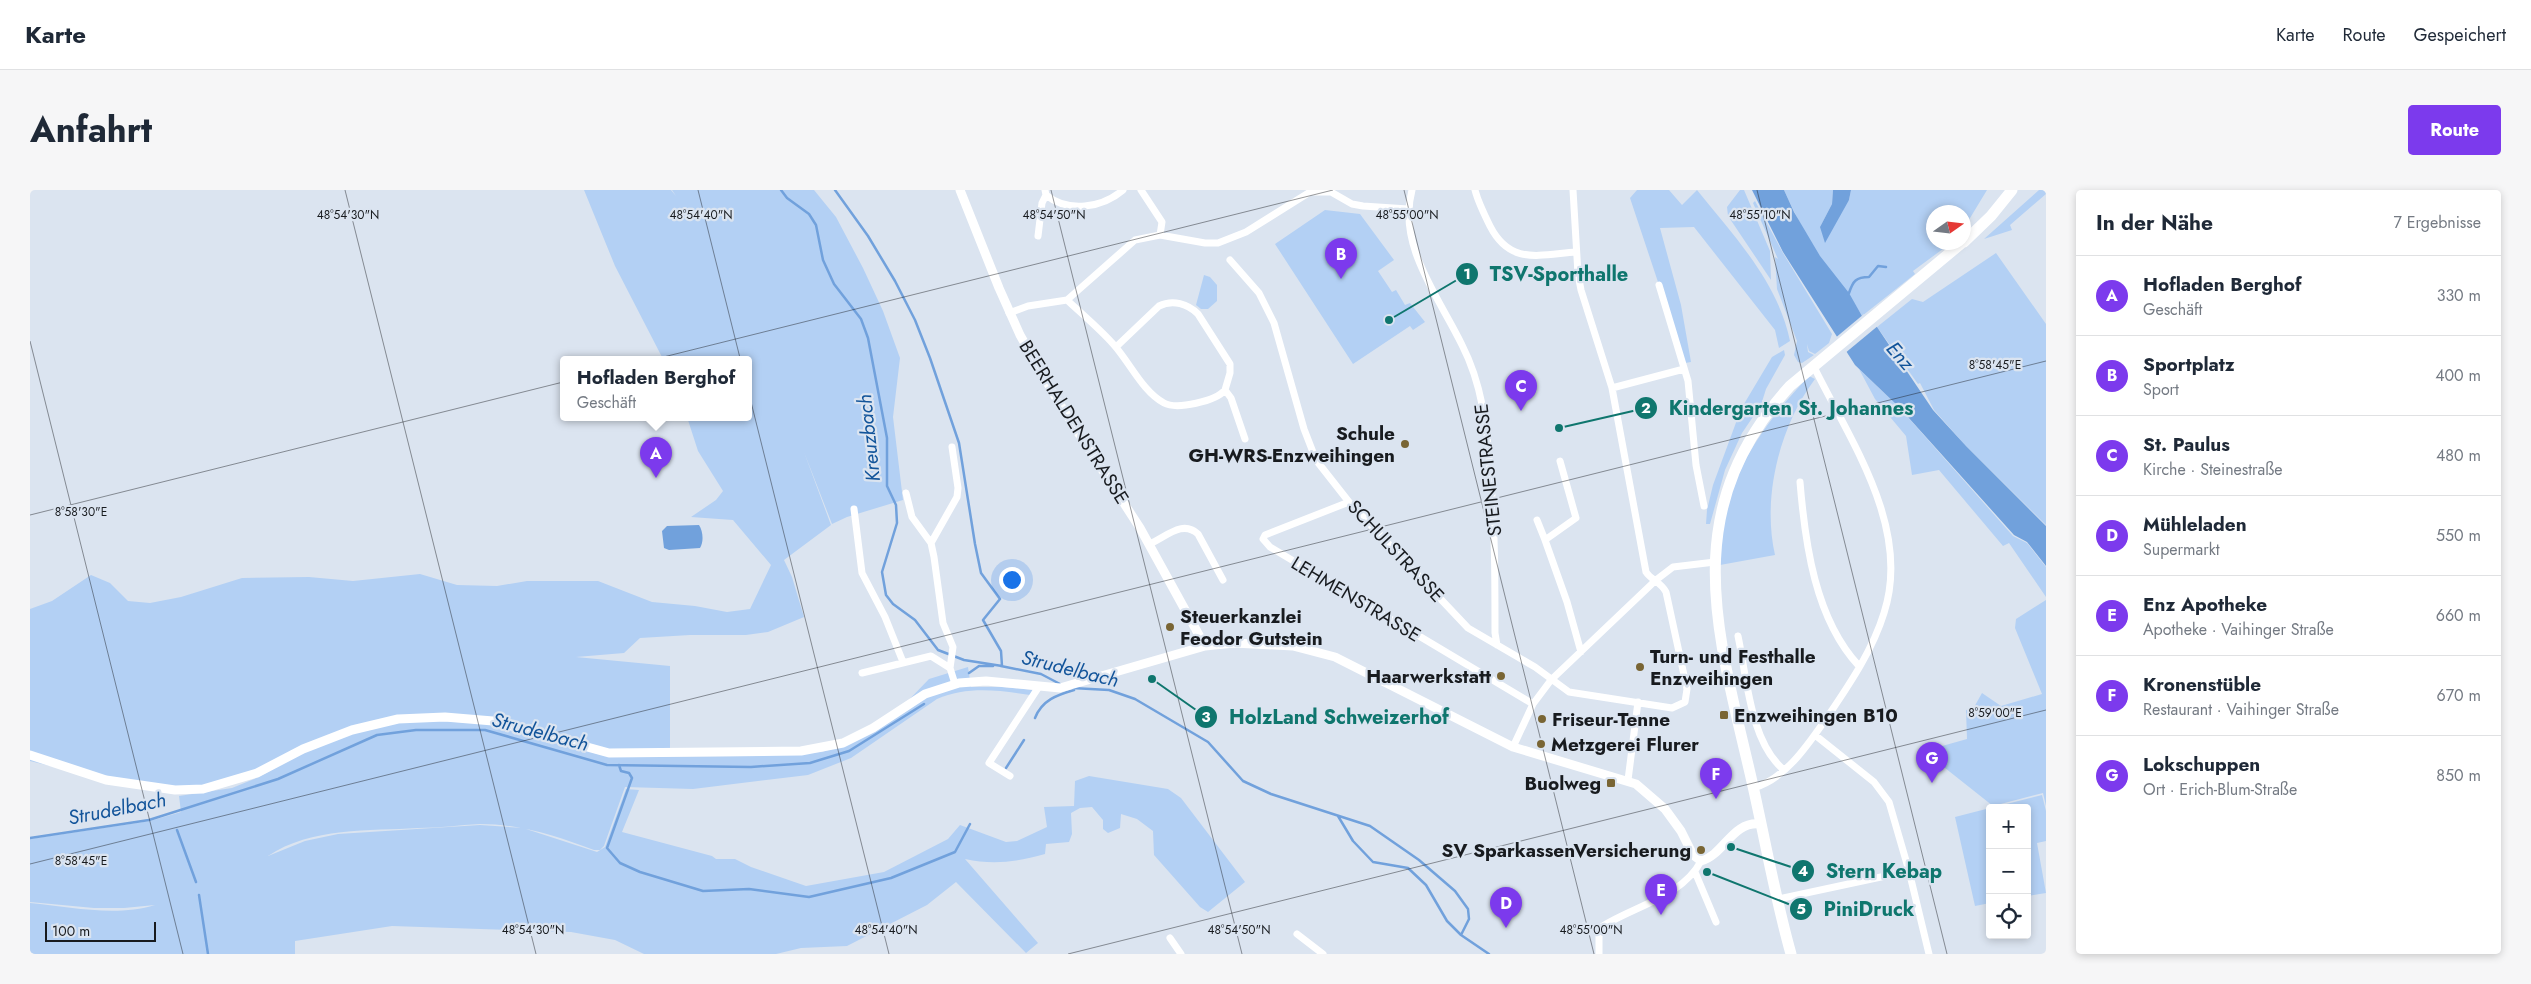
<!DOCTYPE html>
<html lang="de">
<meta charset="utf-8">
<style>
body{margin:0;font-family:Jost,sans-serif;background:#f6f6f7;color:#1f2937}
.controls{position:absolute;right:15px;bottom:15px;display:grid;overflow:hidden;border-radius:5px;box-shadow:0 2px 8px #0003}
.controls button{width:45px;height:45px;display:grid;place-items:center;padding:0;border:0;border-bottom:1px solid #e0e1e3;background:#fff;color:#1f2937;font:25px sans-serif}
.compass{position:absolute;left:1896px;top:15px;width:45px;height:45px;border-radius:50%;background:#fff;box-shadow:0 2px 8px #0003;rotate:76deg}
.scale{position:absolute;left:15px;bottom:12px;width:111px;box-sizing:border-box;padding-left:5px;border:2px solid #181b1f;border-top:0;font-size:14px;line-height:18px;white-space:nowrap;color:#181b1f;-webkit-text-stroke:4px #dbe4f0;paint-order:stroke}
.you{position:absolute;left:981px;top:389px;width:18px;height:18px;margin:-12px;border:4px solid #fff;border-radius:50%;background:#1a73e8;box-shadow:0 0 0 8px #1a73e833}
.badge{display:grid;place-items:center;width:32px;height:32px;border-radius:50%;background:#7c3aed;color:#fff;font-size:16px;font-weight:700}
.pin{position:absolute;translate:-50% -41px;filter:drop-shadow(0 1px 2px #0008)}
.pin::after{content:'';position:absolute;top:26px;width:18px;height:15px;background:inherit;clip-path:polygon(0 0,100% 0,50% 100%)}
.popup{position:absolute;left:530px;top:166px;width:192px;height:65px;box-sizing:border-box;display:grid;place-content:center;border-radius:5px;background:#fff;filter:drop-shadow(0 1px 4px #0005);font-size:16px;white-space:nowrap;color:#747a83}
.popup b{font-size:19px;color:#1f2937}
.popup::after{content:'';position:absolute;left:50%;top:100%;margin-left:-10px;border:10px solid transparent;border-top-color:#fff}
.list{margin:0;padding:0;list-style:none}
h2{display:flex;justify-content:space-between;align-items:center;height:65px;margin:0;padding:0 20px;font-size:21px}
h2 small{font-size:16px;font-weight:400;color:#747a83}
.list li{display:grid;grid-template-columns:32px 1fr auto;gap:15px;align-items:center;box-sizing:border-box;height:80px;padding:0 20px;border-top:1px solid #e0e1e3}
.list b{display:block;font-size:19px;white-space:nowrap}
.list p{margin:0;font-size:16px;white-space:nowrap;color:#747a83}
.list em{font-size:16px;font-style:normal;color:#747a83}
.icon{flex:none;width:28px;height:28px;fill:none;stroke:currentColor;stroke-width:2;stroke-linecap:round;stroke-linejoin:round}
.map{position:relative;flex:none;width:2016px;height:764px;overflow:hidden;border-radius:5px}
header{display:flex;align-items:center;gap:30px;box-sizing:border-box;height:70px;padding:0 25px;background:#fff;border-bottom:1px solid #e0e1e3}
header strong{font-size:24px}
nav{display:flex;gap:28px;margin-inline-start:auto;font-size:18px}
.intro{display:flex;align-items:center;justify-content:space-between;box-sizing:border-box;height:120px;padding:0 30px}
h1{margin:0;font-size:35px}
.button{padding:12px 22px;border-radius:5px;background:#7c3aed;color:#fff;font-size:18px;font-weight:700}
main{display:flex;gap:30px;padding:0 30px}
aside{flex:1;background:#fff;border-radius:5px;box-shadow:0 2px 8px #0003}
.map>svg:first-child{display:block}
</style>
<header>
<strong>Karte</strong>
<nav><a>Karte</a><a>Route</a><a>Gespeichert</a></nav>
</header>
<div class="intro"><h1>Anfahrt</h1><a class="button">Route</a></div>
<main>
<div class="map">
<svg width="2016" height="764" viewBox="0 0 2016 764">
<rect width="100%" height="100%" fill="#dbe4f0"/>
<!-- green -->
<path fill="#b3d0f4" d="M 554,0 L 641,0 L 646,6 L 642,0 L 784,0 L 806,27 L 833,78 L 853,121 L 870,168 L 863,227 L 873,310 L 817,327 L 802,334 L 774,262 L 801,335 L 754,370 L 762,387 L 774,427 L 738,442 L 716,445 L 660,445 L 610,448 L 594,463 L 546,467 L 640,476 L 640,561 L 579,561 L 498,537 L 367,527 L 227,582 L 172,599 L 77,590 L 0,571 L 0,419 L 22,411 L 61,385 L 80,393 L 98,411 L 120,413 L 151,407 L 212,388 L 279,387 L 323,391 L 390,384 L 427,395 L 467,396 L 497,391 L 568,391 L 622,412 L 665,416 L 697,422 L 720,419 L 741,375 L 703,330 L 661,327 L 686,310 L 693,301 L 668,261 L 657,227 L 718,227 L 718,169 L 633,169 L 585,76 Z
M 1607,0 L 1639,0 L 1652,15 L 1667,0 C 1704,46 1748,92 1760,151 L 1749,158 L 1745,140 L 1664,37 L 1630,38 L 1651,115 L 1661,172 L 1655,173 L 1600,8 Z
M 1710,0 L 1714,0 L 1740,61 L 1741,90 L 1698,26 L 1697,17 Z
M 1754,0 L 1803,0 L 1802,14 L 1790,37 L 1819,10 L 1821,0 L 1957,0 L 1934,38 L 1934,22 L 1904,22 L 1904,52 L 1921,53 L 1883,81 L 1885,84 L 1832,126 C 1820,104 1803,86 1789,66 C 1776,45 1764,23 1754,0 Z
M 2009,0 L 2016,0 L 2016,4 L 1980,35 L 1982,40 L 1954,49 Z
M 1725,11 L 1753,63 L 1802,144 L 1799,153 L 1785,164 L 1779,161 L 1777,154 L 1778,162 L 1784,165 L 1772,173 L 1768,172 L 1764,165 L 1767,151 L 1747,99 L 1745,67 L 1748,69 L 1723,13 Z
M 1295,20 L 1330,24 L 1364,70 L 1348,81 L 1362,102 L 1366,100 L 1375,115 L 1380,113 L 1395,132 L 1383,140 L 1380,136 L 1323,174 L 1245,54 Z
M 1966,63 L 2016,134 L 2016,335 L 1935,255 L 1904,220 L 1890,193 L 1888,194 L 1847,137 L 1882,109 L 1893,112 Z
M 1174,85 L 1180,87 L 1187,95 L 1187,111 L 1178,119 L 1171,119 L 1166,115 Z
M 1754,160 L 1755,165 L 1736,199 L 1731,215 L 1712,243 L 1695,280 L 1680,334 L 1676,334 L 1677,320 L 1683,295 L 1711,219 L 1742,167 Z
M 1829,179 L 1868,216 L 1983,346 L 1997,353 L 2016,377 L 2016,407 L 1979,353 L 1973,356 L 1909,280 L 1882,285 L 1876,246 L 1845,209 Z
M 1779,186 L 1785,189 C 1749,237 1732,308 1745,365 L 1690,375 C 1691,361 1692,347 1694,333 C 1703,275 1740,227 1779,186 Z
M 2016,410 L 2016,616 L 2013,603 L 1963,616 L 1910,574 L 1905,558 L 1937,549 L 1936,520 L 1943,519 L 1952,503 L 1971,516 L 2012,504 L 1985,438 L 1986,429 Z
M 938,477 L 941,497 L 972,497 L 1003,500 L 1000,505 C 969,500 936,496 907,509 L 821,568 L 778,585 L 663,599 L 595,597 L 574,656 L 570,660 L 564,660 C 526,646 491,634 450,634 C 429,635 409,638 388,638 C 340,641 281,637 238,666 L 275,651 L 308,644 L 450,635 L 493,638 L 567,662 L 575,657 L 596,599 L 609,600 L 592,642 L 682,666 L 686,669 L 705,669 L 721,677 L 776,696 L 854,682 L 918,649 L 930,635 L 976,652 L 987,651 L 1017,637 L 1014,617 L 1044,616 L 1045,591 L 1059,586 L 1138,599 L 1151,608 L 1215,692 L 1178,722 L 1170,717 L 1124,665 L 1123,641 L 1107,629 L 1091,624 L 1090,638 L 1078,643 L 1073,639 L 1073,630 L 1062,617 L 1050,618 L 1041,623 L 1042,644 L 1039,652 L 1016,654 L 1015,664 C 987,672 963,675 935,669 L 1008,753 L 996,763 L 926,692 L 897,715 L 817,756 L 771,758 L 746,764 L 614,764 L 585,750 L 541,742 L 362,736 L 265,751 L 265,764 L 0,764 L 0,713 C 40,717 86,727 125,715 L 94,718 L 64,718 L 0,712 L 0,649 L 120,631 L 151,622 L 149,606 L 202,598 L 229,587 L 275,561 L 344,536 L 387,530 L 463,534 L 591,567 L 729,566 L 792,562 L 802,559 L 872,517 L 899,489 Z
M 2012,605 L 2016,621 L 2016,651 L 2007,653 L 2016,703 L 1997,706 L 1997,618 L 1961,618 Z
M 1960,618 L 1960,713 L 1945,716 L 1925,627 Z"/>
<!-- water -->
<path fill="#71a1dc" d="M 1722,0 L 1754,0 L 1764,22 L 1790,66 L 1819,103 L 1832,126 L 1847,137 L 1903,220 L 1936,256 L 2016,336 L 2016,376 L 1997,352 L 1984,345 L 1869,217 L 1825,175 L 1753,62 Z
M 1803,0 L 1821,0 L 1819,10 L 1795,53 L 1790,37 L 1802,14 Z
M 669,335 C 673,341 674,352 670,358 L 639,360 L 634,358 L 632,341 L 637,336 Z"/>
<!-- pier -->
<path fill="#dbe4f0" d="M 1834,124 L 1849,135 L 1814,164 L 1804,149 Z"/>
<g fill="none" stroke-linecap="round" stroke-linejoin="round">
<!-- stream -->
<path stroke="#71a1dc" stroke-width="2.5" d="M 751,0 L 757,8 L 779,24 L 786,35 L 793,70 L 804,94 L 831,129 L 838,148 L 857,248 L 857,296 L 866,315 L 867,333 L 852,382 L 856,405 L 863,414 L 885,430 L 908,460 L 934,470 L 972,476 L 971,461 L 953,430 L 970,409 L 951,383 L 945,354 L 929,253 L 900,168 L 885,130 L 865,91 L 838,46 L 805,0
M 1819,103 C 1823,91 1826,87 1839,87 L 1848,76 L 1856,77
M 971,476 L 1011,484 L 1030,494
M 939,483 L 949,476 L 963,476
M 1042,498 L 1079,500 L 1105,509 L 1178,552 L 1213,591 L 1241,604 L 1340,636 L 1389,670 L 1425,701 L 1438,719 L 1439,729 L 1431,745
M 1005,528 C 1012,510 1027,505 1044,500
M 589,575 L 591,581 L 599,583 L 602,588 L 577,658 L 590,673 L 610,682 L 673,701 L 719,699 L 779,707 L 861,688 L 925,662 L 940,634
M 976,578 L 994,550
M 1308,626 L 1323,651 L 1343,672 L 1378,678 L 1396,695 L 1417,731 L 1431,745 L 1459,764
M 147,640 L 166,692
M 0,648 L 119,630 L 248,589 L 347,545 L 386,540 L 455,540 L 577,575 L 721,577 L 780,573 L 819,561 L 894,514
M 169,705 L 178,764"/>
<!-- minor -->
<path stroke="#fff" stroke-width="7" d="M 1015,0 L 1016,5 C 1038,23 1072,18 1093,0
M 1111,0 L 1132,32 L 1130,45
M 1382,0 C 1367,56 1409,107 1432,155 C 1452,194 1457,237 1460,280 C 1465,334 1465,388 1465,443 L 1467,455
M 1445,0 C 1448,12 1454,24 1460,36 C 1480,75 1508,65 1546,62
M 1008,46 L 1012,13 L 1016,5
M 1200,70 L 1229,103 L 1244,133 L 1274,239 L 1286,270 L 1319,312 L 1438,438 L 1505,477 L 1539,502 L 1642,518 L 1655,512 L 1657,499 L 1636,402 C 1631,392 1621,390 1616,382 L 1582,198 L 1551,100 L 1548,84 L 1543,0
M 1629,95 L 1658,191 L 1666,275 L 1674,316
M 1037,110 C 1053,125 1070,139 1084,155 C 1100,173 1113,202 1134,213 C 1147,220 1186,211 1195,200 L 1201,208 L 1215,249
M 979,123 L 998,116 L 1037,110 L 1105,50 L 1130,45 L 1175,53 L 1188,53 L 1216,42 L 1280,2 L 1301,2 L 1322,14 L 1333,16 L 1378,19
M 1086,157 L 1129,116 C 1143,109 1158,114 1168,124 L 1200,174 L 1200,183 L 1195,200
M 1582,198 L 1654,179
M 1530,271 L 1546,328 L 1515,350 L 1537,412 L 1551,462
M 1770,292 C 1775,353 1785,429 1829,476
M 876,303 L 882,327 L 901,353 L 904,367 L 913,433 L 923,457 L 920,478
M 1319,312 L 1235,345 L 1233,349 L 1240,357 L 1503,514
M 824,319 L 832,383 L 855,427 L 873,472
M 1507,330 L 1515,350
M 901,353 L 927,307 L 928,298 L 922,257
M 1119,354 C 1135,348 1152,329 1168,344 L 1193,390
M 1708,446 C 1717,488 1720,552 1754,580
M 832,483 L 901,466 L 920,478 L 925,494
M 1785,545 L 1844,592 L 1859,612 L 1879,681 L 1899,764
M 1483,557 L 1503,514 L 1521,490 L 1626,390 L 1643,377 L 1685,372
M 980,586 L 959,573 L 1008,498
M 1598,590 L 1608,512
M 1723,598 C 1757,589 1781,550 1800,523 C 1821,492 1843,459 1854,423 C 1882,337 1819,249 1783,175
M 1665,682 L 1686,732
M 1748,709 L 1879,681
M 1267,744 L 1293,764
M 1140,748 L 1151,764
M 1569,764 L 1569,743 L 1573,736 C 1605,716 1653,706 1671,671"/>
<!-- tertiary -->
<path stroke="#fff" stroke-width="9" d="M 930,0 L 969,98 L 990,145 L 1029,213 L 1110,338 L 1175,456
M 0,565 L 76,590 L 145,600 L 173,599 L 227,583 L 273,559 L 322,540 L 368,529 L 415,527 L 463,531 L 579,563 L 771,561 L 813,553 L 843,538 L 895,504 L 929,493 L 956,491 L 1030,498 L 1175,456 L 1204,453 L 1263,456 L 1305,467 L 1483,557 L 1606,594 L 1635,619 L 1651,641 L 1663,665 L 1671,671 C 1694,665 1702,631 1730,634"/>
<!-- primary -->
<path stroke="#fff" stroke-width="11" d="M 1934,52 L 1961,26 L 1982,0
M 1761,764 C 1744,704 1734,643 1720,583 C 1686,437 1648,320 1760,196 L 1933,52"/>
</g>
<!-- ticks -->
<path fill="none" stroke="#181b1f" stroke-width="1" stroke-opacity="0.45" d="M 315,0 L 506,764M 668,0 L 859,764M 1021,0 L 1212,764M 1374,0 L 1564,764M 1727,0 L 1917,764M 0,151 L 153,764M 0,325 L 1303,0M 0,674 L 2016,171M 1038,764 L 2016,520"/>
<!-- markers -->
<g fill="#796534" stroke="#dbe4f0" stroke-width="2">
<circle cx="1375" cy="254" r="5"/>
<circle cx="1140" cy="437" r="5"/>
<circle cx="1610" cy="477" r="5"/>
<circle cx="1471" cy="486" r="5"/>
<rect x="1689" y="520" width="10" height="10" rx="2.5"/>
<circle cx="1512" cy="529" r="5"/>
<circle cx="1511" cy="554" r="5"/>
<rect x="1576" y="588" width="10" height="10" rx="2.5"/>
<circle cx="1671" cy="660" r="5"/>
</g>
<g text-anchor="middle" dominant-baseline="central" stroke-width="4.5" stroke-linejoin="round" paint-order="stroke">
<!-- street labels -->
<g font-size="19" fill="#181b1f" stroke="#dbe4f0">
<text transform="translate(1044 232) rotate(58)">BEERHALDENSTRASSE</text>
<text transform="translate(1458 280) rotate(-96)">STEINESTRASSE</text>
<text transform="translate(1366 361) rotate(47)">SCHULSTRASSE</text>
<text transform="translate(1326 409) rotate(31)">LEHMENSTRASSE</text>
</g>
<!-- poi labels -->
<g font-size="19" font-weight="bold" fill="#181b1f" stroke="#dbe4f0" text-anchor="start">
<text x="1365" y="243" text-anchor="end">Schule<tspan x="1365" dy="22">GH-WRS-Enzweihingen</tspan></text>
<text x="1150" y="426">Steuerkanzlei<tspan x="1150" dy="22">Feodor Gutstein</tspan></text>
<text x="1620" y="466">Turn- und Festhalle<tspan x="1620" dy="22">Enzweihingen</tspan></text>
<text x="1461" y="486" text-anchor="end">Haarwerkstatt</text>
<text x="1704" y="525">Enzweihingen B10</text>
<text x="1522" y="529">Friseur-Tenne</text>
<text x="1521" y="554">Metzgerei Flurer</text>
<text x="1571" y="593" text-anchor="end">Buolweg</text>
<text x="1661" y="660" text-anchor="end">SV SparkassenVersicherung</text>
</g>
<!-- water labels -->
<g font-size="20" font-style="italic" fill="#12549a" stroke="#dbe4f0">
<text transform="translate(1870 166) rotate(49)">Enz</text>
<text transform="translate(839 248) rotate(-96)">Kreuzbach</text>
<text transform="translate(1040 479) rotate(14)">Strudelbach</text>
<text transform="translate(510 542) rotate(15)">Strudelbach</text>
<text transform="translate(87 619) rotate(-11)">Strudelbach</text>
</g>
</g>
<g font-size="12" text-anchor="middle" fill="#181b1f" stroke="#dbe4f0" stroke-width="4.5" stroke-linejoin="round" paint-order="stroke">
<text x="318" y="29">48°54'30"N</text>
<text x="671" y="29">48°54'40"N</text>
<text x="1024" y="29">48°54'50"N</text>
<text x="1377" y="29">48°55'00"N</text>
<text x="1730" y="29">48°55'10"N</text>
<text x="1965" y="179">8°58'45"E</text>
<text x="51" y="326">8°58'30"E</text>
<text x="1965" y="527">8°59'00"E</text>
<text x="51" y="675">8°58'45"E</text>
<text x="503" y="744">48°54'30"N</text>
<text x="856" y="744">48°54'40"N</text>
<text x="1209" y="744">48°54'50"N</text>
<text x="1561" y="744">48°55'00"N</text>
</g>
<!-- callouts -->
<path fill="none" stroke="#0f766e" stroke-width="2" d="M1359 130L1437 84M1529 238L1616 218M1122 489L1176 527M1701 657L1773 681M1677 682L1771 719"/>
<g fill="#0f766e" stroke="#dbe4f0" stroke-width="2">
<circle cx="1359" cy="130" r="5"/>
<circle cx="1529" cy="238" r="5"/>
<circle cx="1122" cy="489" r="5"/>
<circle cx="1701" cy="657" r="5"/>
<circle cx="1677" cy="682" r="5"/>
<circle cx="1437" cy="84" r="12"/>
<circle cx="1616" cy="218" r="12"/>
<circle cx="1176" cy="527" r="12"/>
<circle cx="1773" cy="681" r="12"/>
<circle cx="1771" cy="719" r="12"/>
</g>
<g font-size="15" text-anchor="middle" font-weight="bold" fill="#fff">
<text x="1437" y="89">1</text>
<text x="1616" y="223">2</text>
<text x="1176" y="532">3</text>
<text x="1773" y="686">4</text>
<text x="1771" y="724">5</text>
</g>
<g font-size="20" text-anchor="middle" font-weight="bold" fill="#0f766e" stroke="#dbe4f0" stroke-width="4.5" stroke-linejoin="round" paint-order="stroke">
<text x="1529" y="91">TSV-Sporthalle</text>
<text x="1761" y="225">Kindergarten St. Johannes</text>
<text x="1309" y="534">HolzLand Schweizerhof</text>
<text x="1854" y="688">Stern Kebap</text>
<text x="1839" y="726">PiniDruck</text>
</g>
</svg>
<div class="controls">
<button>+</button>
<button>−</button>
<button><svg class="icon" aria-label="locate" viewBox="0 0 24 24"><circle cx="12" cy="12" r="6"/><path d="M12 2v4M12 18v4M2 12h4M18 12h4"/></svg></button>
</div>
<svg class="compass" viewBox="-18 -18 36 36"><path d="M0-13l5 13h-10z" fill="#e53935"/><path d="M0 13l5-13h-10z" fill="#747a83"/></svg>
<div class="scale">100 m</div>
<div class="you"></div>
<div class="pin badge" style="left:626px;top:288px">A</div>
<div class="popup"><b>Hofladen Berghof</b>Geschäft</div>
<div class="pin badge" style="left:1311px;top:89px">B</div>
<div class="pin badge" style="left:1491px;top:221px">C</div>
<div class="pin badge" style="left:1476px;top:738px">D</div>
<div class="pin badge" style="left:1631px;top:725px">E</div>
<div class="pin badge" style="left:1686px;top:609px">F</div>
<div class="pin badge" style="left:1902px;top:593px">G</div>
</div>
<aside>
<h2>In der Nähe<small>7 Ergebnisse</small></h2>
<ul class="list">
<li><span class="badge">A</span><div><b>Hofladen Berghof</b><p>Geschäft</p></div><em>330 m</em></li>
<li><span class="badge">B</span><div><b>Sportplatz</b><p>Sport</p></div><em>400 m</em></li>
<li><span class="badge">C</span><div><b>St. Paulus</b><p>Kirche · Steinestraße</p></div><em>480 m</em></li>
<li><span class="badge">D</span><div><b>Mühleladen</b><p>Supermarkt</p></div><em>550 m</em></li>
<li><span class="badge">E</span><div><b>Enz Apotheke</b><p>Apotheke · Vaihinger Straße</p></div><em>660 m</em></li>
<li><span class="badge">F</span><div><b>Kronenstüble</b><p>Restaurant · Vaihinger Straße</p></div><em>670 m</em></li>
<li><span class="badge">G</span><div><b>Lokschuppen</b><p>Ort · Erich-Blum-Straße</p></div><em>850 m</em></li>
</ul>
</aside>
</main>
